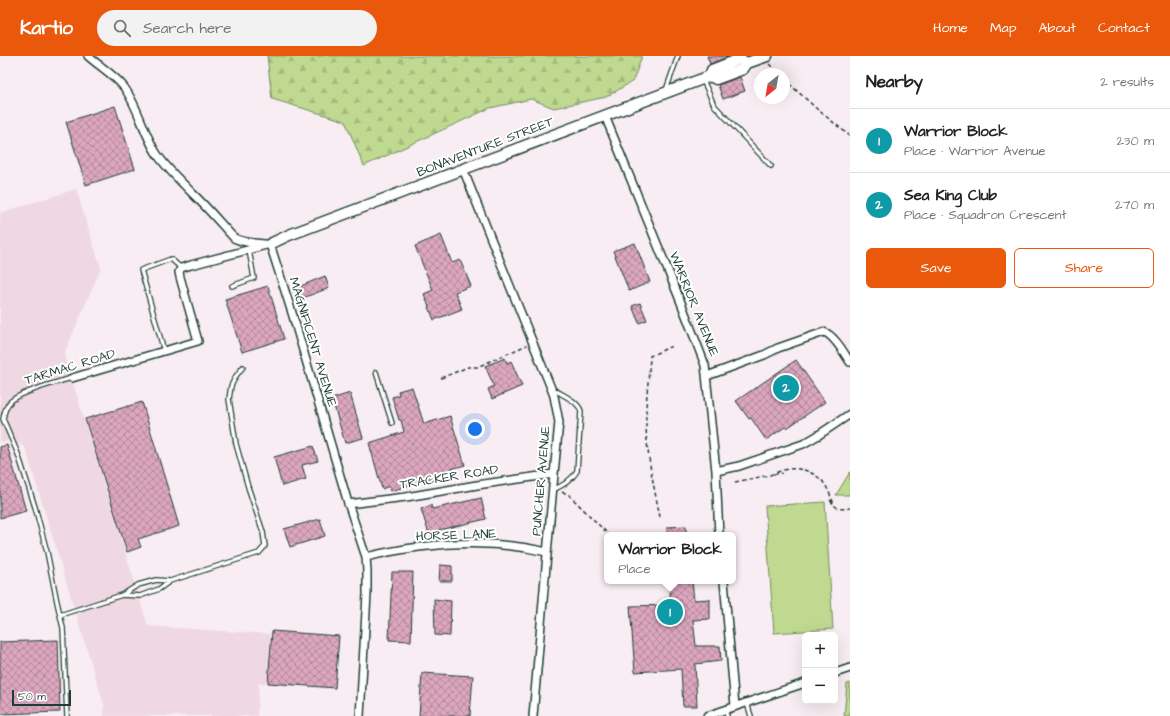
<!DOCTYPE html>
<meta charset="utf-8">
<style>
body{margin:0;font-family:"Architects Daughter",sans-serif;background:#f2f2f2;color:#222}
.controls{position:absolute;right:12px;bottom:12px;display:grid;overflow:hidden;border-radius:6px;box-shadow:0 4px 16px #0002}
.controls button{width:36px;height:36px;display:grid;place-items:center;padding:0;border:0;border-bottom:1px solid #e0e0e0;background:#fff;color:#222;font:20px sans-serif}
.compass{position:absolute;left:754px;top:12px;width:36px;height:36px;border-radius:50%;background:#fff;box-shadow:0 4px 16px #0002;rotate:211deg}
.scale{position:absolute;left:12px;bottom:10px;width:59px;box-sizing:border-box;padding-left:4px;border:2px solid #1f3d34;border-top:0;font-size:11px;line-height:14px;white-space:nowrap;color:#1f3d34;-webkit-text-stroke:3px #fff;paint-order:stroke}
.you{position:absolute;left:475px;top:373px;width:14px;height:14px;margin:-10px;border:3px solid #fff;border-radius:50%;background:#1a73e8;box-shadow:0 0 0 6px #1a73e833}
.badge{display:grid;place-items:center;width:26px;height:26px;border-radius:50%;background:#ea580c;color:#fff;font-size:13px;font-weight:700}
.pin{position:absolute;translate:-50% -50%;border:2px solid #fff;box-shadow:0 1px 4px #0006}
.popup{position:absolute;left:604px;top:476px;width:132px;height:52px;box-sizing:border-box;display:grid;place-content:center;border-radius:6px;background:#fff;filter:drop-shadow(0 1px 3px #0005);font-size:13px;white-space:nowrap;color:#767676}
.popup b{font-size:15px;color:#222}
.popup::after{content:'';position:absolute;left:50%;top:100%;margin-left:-8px;border:8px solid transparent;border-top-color:#fff}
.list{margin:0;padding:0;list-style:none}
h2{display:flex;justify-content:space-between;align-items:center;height:52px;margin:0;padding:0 16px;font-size:17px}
h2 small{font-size:13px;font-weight:400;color:#767676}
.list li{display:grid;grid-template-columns:26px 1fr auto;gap:12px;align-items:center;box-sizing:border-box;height:64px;padding:0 16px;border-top:1px solid #e0e0e0}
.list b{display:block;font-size:15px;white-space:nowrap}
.list p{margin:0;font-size:13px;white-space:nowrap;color:#767676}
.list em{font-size:13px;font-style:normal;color:#767676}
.actions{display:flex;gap:8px;padding:12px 16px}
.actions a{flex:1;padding:9px 0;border:1px solid #ea580c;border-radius:6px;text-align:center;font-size:14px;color:#ea580c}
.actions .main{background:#ea580c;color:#fff}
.icon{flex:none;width:22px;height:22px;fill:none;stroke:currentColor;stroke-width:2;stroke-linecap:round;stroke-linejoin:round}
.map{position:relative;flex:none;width:850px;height:660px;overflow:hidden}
header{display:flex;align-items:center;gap:24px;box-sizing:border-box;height:56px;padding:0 20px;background:#ea580c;color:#fff}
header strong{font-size:19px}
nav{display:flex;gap:22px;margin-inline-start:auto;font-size:14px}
.search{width:280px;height:36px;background:#f2f2f2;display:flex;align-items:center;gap:10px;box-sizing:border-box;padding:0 14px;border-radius:22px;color:#767676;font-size:15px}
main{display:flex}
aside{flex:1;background:#fff}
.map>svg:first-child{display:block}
</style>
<header>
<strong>Kartio</strong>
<div class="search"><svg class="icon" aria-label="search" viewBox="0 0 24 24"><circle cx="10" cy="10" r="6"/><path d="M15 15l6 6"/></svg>Search here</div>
<nav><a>Home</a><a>Map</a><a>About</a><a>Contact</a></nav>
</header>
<main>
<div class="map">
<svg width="850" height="660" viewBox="0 0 850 660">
<defs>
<pattern id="forest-firs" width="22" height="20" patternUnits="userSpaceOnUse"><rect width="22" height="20" fill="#c0d990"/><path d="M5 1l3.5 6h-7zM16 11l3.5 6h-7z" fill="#a5bb7d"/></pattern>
<pattern id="building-cross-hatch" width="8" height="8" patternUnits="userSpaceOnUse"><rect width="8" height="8" fill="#dba6be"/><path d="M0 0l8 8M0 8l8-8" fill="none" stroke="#b1889b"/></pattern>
</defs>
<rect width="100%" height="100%" fill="#f8edf2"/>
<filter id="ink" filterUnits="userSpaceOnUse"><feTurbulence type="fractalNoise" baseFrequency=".025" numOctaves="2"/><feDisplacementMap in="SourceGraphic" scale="8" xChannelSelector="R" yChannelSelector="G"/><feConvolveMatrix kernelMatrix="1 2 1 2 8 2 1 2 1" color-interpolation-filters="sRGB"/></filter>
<g filter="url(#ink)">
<!-- built -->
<path fill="#efd8e2" d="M 76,133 L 101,212 L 64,298 L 148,570 L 270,578 L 268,627 L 259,627 L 257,660 L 104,660 L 104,649 L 25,391 L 9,384 L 0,387 L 0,157 Z"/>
<!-- forest -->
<path fill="url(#forest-firs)" stroke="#708b62" d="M 267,0 L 642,0 L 633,25 L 606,41 L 554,52 L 531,43 L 490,52 L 364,110 L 345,65 L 272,43 Z
M 850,416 L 850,439 L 836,439 Z
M 850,627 L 850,660 L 844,660 L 847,628 Z"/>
<!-- garden -->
<path fill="#c0d990" stroke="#708b62" d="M 825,446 L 833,573 L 774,577 L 765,450 Z"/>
<!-- building -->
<path fill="url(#building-cross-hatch)" stroke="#1f3d34" d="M 707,0 L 730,0 L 710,8 Z
M 740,21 L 745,35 L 723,43 L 718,29 Z
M 115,50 L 135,113 L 86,129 L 66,66 Z
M 441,179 L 452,207 L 460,204 L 471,230 L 455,236 L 462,253 L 434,264 L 424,238 L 433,234 L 415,190 Z
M 635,187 L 650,226 L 629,235 L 613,195 Z
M 325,220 L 329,232 L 300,243 L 296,232 Z
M 268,230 L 284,283 L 242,296 L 225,243 Z
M 640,247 L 647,264 L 639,267 L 632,250 Z
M 505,302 L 507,307 L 511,305 L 522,330 L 492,343 L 488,333 L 494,330 L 485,310 Z
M 796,304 L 825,346 L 787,372 L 785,371 L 766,384 L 751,362 L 749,363 L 736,345 Z
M 412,331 L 424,368 L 450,360 L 465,409 L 451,413 L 452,416 L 391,435 L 389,430 L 382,433 L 369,387 L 404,376 L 401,364 L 399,364 L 392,341 L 399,339 L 398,335 Z
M 350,337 L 363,382 L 345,387 L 332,343 Z
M 142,346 L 179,470 L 138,483 L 141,491 L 127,496 L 85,363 Z
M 7,389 L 26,455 L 0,462 L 0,391 Z
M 313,390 L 318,405 L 302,409 L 306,423 L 282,430 L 274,401 Z
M 481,442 L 486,463 L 439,474 L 429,478 L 421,453 L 431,449 L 432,453 Z
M 320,463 L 325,480 L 290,491 L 284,473 Z
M 686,470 L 686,479 L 667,479 L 667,471 Z
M 440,509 L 452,510 L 452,525 L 439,525 Z
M 392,516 L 413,516 L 411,585 L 389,584 Z
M 669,525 L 692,525 L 694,544 L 710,543 L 710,563 L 693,564 L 696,590 L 720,590 L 721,605 L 695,608 L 697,650 L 683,650 L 681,613 L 635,616 L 630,550 L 671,549 Z
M 434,543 L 451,545 L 450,580 L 435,579 Z
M 272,575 L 339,580 L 335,632 L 268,627 Z
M 58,584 L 60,656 L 0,658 L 0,586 Z
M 422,617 L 473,620 L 470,660 L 419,660 Z"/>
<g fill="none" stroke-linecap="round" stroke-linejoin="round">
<defs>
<path id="lane" d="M 703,24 L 714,49 L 771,110
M 666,34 L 678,0
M 232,230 L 254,222 L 249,194
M 164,295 L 141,214 L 171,203 L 181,212
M 376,316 L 392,367
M 553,333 C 562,339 577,344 581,355 L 577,415 C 571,425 563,429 553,434
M 122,539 L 140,540 L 159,533 L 170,525 L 259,497 L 265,490 L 263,476 L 248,431 L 236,388 L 229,343 L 231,330 L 236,320 L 243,311
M 60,559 L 122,539 L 138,529 L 156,524 L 170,525
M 747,647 L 751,660
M 725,654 L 727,660
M 67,660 L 63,572 L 57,546 L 47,496 L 35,451 L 18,398 L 3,363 C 4,357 6,350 10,346 C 19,336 58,326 72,322"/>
<path id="street" d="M 88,0 C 99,10 113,18 123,30 C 138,49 143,77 157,98 C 167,113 180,124 192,137 C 207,151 220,167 234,182 C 244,187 254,187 264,188
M 605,60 L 680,244 L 705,309 L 716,415 L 719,479
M 463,113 L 551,332 L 554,340 L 559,366 L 554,418 L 533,660
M 270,188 L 293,260 L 348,447 L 366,501 L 367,515 L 367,538 L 360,660
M 707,320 L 764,299 L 778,292 L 824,276 C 834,279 844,297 850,306
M 72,322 L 198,285 L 180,221 L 179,216 L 181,212 L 191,209 L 270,188
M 716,415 L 739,410 L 803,388 L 817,380 L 850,358
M 348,448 L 406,441 L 477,429 L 554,418
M 366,501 C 424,487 488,482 547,496
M 724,525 L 735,650
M 835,617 L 850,612
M 707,660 L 805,627"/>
<path id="secondary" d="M 710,20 L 712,14 L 740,3 L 747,7
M 270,188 L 289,179 L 710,20 L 716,23 L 743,13 L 747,7 L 767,0"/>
</defs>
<!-- lane casing -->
<use href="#lane" stroke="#1f3d34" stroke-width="6"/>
<!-- street casing -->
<use href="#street" stroke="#1f3d34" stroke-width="10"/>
<!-- secondary casing -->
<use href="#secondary" stroke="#1f3d34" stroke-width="13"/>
<!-- path -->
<path stroke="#1f3d34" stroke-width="1.5" stroke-dasharray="4 3" stroke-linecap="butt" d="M 769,8 L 779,18
M 784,23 L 817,53 L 850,80
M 441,322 L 468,311 L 477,311 L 527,289
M 774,418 L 782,417
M 770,419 C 775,417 782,414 788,413 C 803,411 820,418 827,432 C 830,438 832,444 835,450
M 735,426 L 770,419
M 562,436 L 568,438 L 609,479
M 830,444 C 837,453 838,454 850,452
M 660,461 C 654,431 647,400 646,370 C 645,346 649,323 650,300 L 674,289"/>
<!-- lane -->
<use href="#lane" stroke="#fff" stroke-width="3.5"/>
<!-- street -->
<use href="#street" stroke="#fff" stroke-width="7"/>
<!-- secondary -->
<use href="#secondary" stroke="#fff" stroke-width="10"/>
</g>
</g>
<g text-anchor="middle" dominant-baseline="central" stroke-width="4" stroke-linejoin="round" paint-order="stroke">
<!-- street labels -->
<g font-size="13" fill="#1f3d34" stroke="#fff">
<text transform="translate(485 91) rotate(-21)">BONAVENTURE STREET</text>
<text transform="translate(694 248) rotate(68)">WARRIOR AVENUE</text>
<text transform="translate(313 286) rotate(73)">MAGNIFICENT AVENUE</text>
<text transform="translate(70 311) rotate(-17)">TARMAC ROAD</text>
<text transform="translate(449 421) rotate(-9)">TRACKER ROAD</text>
<text transform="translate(541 425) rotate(-85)">PUNCHER AVENUE</text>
<text transform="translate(456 479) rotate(-2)">HORSE LANE</text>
</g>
</g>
</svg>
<div class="controls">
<button>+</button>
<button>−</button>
</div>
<svg class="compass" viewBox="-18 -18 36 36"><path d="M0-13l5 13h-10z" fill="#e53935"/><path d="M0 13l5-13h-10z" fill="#767676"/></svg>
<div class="scale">50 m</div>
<div class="you"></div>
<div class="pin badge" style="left:670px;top:556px;background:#0f9aa8">1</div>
<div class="popup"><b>Warrior Block</b>Place</div>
<div class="pin badge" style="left:786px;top:332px;background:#0f9aa8">2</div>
</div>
<aside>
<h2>Nearby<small>2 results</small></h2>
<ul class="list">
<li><span class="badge" style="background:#0f9aa8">1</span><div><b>Warrior Block</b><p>Place · Warrior Avenue</p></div><em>230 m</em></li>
<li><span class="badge" style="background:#0f9aa8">2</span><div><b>Sea King Club</b><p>Place · Squadron Crescent</p></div><em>270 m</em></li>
</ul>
<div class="actions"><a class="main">Save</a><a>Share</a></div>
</aside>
</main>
